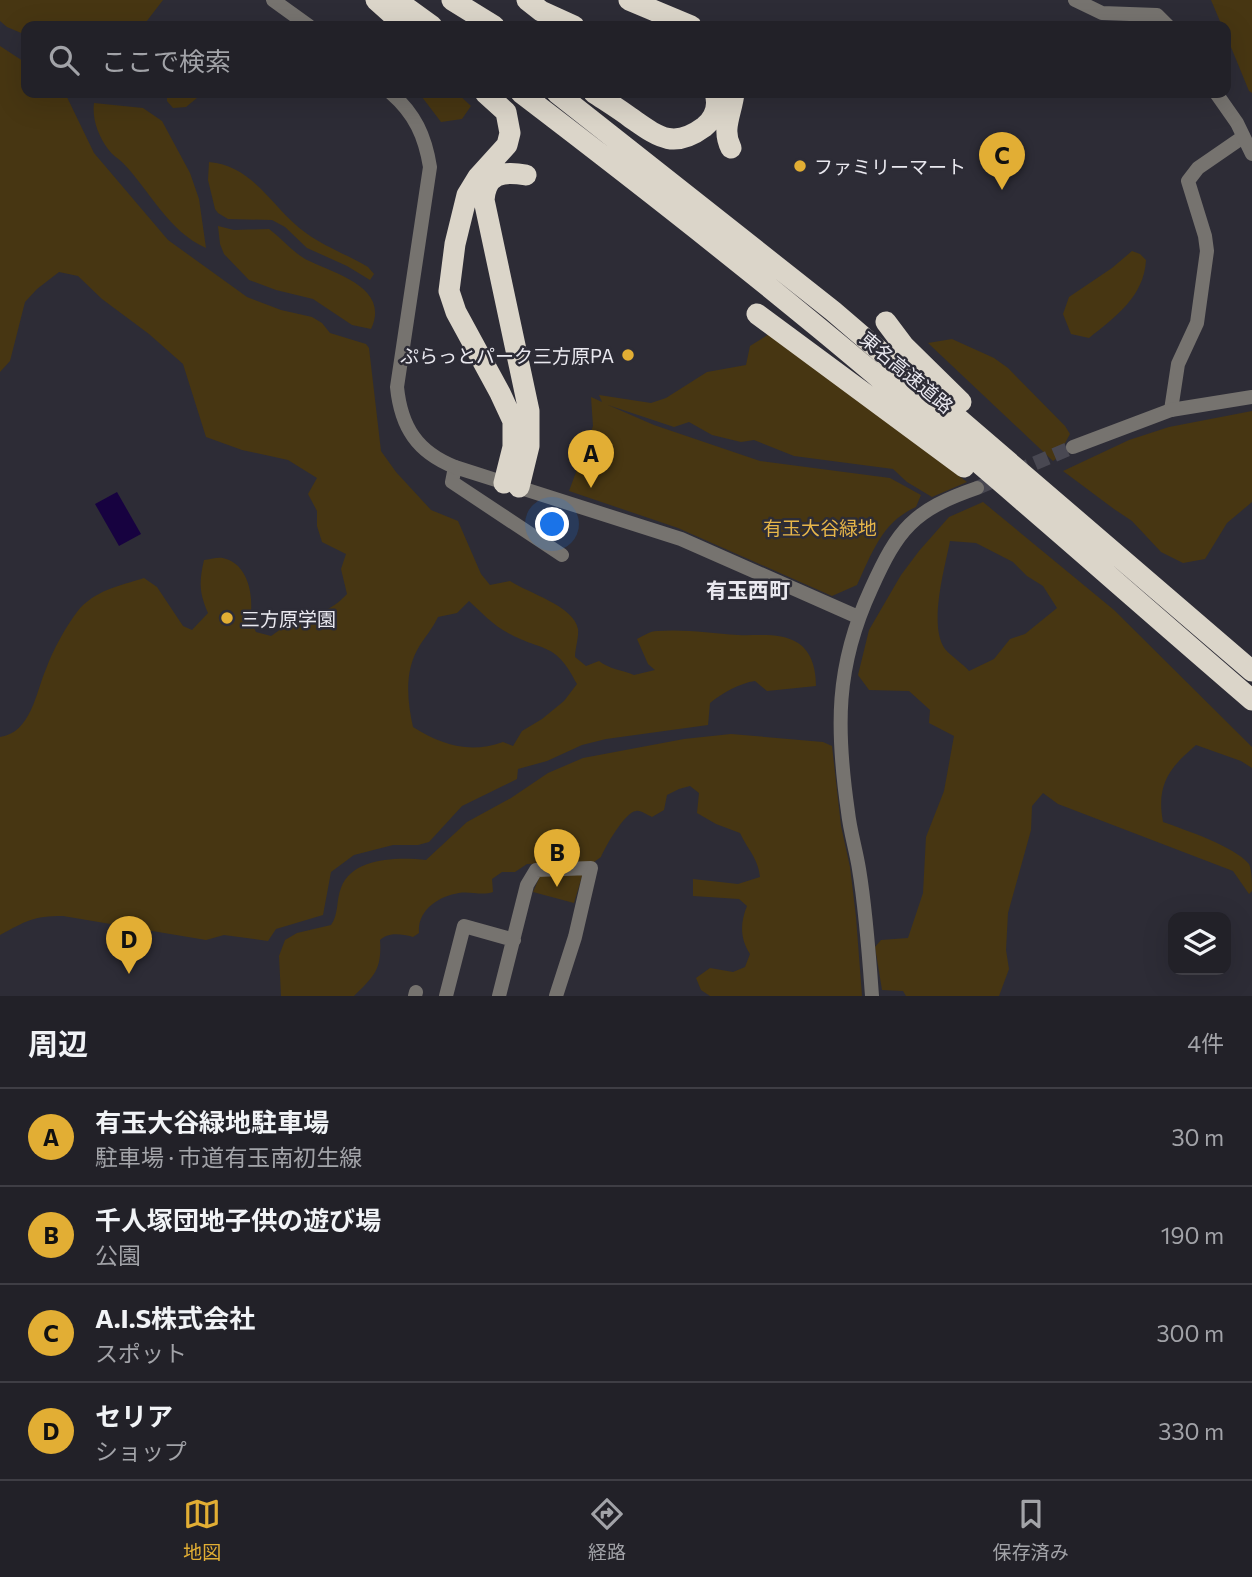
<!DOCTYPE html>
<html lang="ja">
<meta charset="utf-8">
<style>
body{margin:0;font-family:Commissioner,"Noto Sans JP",sans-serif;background:#2a2930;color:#f1f3f6}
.controls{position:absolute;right:21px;bottom:21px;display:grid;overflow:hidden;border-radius:14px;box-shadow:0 7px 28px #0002}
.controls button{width:63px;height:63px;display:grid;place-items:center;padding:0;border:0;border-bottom:2px solid #3f3e45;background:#222128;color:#f1f3f6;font:35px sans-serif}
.you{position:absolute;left:553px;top:525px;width:24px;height:24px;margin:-18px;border:5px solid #fff;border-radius:50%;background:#1a73e8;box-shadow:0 0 0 10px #1a73e833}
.badge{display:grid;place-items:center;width:46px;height:46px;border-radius:50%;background:#e2ae34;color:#111;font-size:23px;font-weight:700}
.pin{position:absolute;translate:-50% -58px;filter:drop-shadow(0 2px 4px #0008)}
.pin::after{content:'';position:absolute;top:37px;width:24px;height:21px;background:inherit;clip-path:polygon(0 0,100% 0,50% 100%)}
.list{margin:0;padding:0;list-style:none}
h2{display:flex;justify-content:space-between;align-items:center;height:91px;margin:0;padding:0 28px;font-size:30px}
h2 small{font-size:23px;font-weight:400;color:#a2a3a8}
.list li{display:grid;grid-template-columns:46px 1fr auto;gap:21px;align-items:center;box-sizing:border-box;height:98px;padding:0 28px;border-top:2px solid #3f3e45}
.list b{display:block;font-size:26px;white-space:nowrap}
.list p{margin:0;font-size:23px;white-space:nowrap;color:#a2a3a8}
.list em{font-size:23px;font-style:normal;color:#a2a3a8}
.icon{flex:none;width:38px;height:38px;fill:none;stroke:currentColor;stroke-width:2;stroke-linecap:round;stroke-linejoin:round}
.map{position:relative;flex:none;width:1252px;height:996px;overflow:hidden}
.search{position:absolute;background:#222128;box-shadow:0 7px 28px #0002;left:21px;right:21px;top:21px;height:77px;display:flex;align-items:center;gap:18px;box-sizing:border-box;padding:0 24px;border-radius:14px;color:#a2a3a8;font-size:26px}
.sheet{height:483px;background:#222128}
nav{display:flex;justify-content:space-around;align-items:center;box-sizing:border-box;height:98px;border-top:2px solid #3f3e45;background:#222128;font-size:19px;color:#a2a3a8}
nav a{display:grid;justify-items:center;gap:4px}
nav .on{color:#e2ae34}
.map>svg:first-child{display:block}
</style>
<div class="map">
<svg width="1252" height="996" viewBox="0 0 1252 996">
<rect width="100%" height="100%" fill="#2d2c36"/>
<!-- green -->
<path fill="#473612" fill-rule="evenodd" d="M 0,0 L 163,0 L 143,26 L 26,26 L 26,35 L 7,27 L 0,21 Z
M 1211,0 L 1252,0 L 1252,93 L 1249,91 L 1226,35 L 1226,26 L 1222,26 Z
M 0,46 L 26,63 L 26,93 L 65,93 L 94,153 L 168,240 L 247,297 L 281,310 L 312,317 L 322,323 L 330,333 L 366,344 L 369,348 L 381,451 L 396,472 L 431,510 L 458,521 L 481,574 L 490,585 L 510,581 C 528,593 574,606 578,629 C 579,637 575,649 575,657 L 586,666 L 599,661 C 609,669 622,670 634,675 L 655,670 L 648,664 L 637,639 C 643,636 650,631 657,631 C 685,629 711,633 738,635 C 757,636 781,632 798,643 C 812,652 816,670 816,686 L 767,691 L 755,681 C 740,683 722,693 710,703 L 708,725 L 606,739 L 582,745 L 547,761 L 518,769 L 517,779 L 462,806 L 429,842 L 418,845 L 393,845 L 354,855 L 331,872 L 323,915 L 276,929 L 268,941 L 224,935 L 206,940 L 63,916 C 33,916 26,921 0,935 L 0,737 C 31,733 36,692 46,669 C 53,650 65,628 77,612 C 94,590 120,586 144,578 L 157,587 L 183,626 L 192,630 L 208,613 C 199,592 199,582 204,560 C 211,559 220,556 226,559 C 243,564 250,583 251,599 C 252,612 249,619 256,632 L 271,636 C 277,632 284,626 291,623 C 313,614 330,613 347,594 L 341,569 L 346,554 L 322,542 L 317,526 L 317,511 L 308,494 L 317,478 L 288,460 L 242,450 L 206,437 L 183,364 L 149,334 L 102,299 L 78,276 L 59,272 L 37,289 L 25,302 L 10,361 L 0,372 ZM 469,601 C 481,612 493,625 508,633 C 545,653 555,641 577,684 L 564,701 L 542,719 L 522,731 L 513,746 L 503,742 C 469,754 442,745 413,727 C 407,700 404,670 420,645 C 427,634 431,631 438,617 L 457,613 Z
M 167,93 L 203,93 L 186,107 L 173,108 L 167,101 Z
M 419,93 L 457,93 L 471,106 L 462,119 L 441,122 Z
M 94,103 L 143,108 L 162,121 L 190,173 L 199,199 L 206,248 C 168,231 151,192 123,163 C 118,158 112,155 108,149 C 98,135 92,119 94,103 Z
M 209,162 C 255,166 272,209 306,233 C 325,247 348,255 368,267 L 374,274 L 370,280 L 347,266 L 307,248 L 285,227 L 272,220 L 228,219 L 218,213 L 215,209 L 208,180 Z
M 218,226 L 234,230 L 269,229 C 281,238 295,254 307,260 C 333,273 391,287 371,329 L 352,325 L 313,299 L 276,290 L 249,280 L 224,254 L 220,244 Z
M 1132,251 L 1140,254 L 1146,260 C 1144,297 1115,317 1089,338 L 1071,334 L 1063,314 L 1069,297 L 1112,268 Z
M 769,334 L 967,482 L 932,497 L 907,482 L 893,469 L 794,456 L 754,440 L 741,442 L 712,435 L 689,422 L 674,427 L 608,405 L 654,425 L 760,461 L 890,478 L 921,495 L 916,507 C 882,522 872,553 857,585 L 832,596 L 678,528 L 569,491 L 593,426 L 591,397 L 602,402 L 599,395 L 651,403 L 666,398 L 707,372 L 746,365 L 750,346 Z
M 952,339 L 994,358 L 1008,368 L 1065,426 L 1070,434 L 1064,445 L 1065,452 L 1053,461 L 928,343 Z
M 1252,411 L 1252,502 L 1227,523 L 1205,559 L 1183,563 L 1161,552 L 1132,521 L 1114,509 L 1063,471 L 1129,440 L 1169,427 Z
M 983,502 L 1114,610 L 1252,747 L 1252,768 L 1241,761 L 1196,745 C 1169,768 1156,785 1163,822 C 1185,830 1234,846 1249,864 C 1252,871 1252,883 1252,891 L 1249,894 L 1233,871 L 1058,804 L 1043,793 L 1032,806 L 1031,830 L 1008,913 L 1006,950 L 1009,969 L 999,996 L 906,996 L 903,991 L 882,990 L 875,947 L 881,940 L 908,938 L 923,893 L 926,837 L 944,791 L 954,736 L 929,723 L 930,710 L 909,691 L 869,690 L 858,675 L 869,630 L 901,575 L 919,551 L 949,517 ZM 950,541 L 976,543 L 1013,562 L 1027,576 L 1043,586 L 1057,608 L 1025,634 L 1010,639 L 994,659 L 969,671 C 962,663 952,657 945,649 C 928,626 945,567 950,541 Z
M 731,734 L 823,742 L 832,746 L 841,826 L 850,867 L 856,917 L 862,996 L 710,996 L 701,990 L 696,978 L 710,968 L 733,972 L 745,967 L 750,954 C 740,939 740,923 747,906 L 739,899 L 693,896 L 693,879 L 738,884 L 760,877 C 758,858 748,850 740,833 L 716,824 L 697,813 L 699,793 L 690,786 L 679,789 L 667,795 L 664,810 L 652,817 C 647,815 641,810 636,811 C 625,812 605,847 601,857 L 594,862 L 527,864 L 515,872 L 502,872 L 492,879 L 493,892 C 482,896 470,891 459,893 C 439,896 417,910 419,933 L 413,937 C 401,934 389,932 380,940 C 382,970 374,976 354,996 L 281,996 L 279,956 L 285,940 L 297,933 L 331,925 C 339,914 336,900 341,888 C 352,857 399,857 426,860 L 467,822 L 511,798 L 548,773 L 583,758 L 684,739 Z
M 583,873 L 574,903 L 533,892 L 540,876 Z"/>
<!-- water -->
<path fill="#170240" d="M 117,492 L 141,534 L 119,546 L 95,504 Z"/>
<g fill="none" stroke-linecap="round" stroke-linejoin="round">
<!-- tertiary-tunnel -->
<path stroke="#494852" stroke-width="14" stroke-dasharray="14 7" stroke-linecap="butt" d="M 977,488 L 1073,447"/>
<!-- minor -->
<path stroke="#76736f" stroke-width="14" d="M 1171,410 L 1178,364 L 1197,323 L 1207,251 L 1205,236 L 1188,181 L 1198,168 L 1243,137
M 455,467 L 452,482 L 562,555
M 415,996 L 416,992
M 446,996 L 464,926 L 514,940
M 499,996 L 527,885 L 536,870 L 591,868 L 575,937 L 556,996"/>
<!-- tertiary -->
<path stroke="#76736f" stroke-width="14" d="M 273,0 L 309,26
M 1075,0 L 1102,13 L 1157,15 L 1168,26
M 391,93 C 415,114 425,136 430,167 L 397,387 C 401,427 417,452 455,467 L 681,539 L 858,617
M 1216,93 L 1237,123 L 1252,154
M 1073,447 L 1171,410 L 1252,397
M 872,996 C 869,954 866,911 859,869 C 856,850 850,831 848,812 C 836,729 835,667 871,589 C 898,529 913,510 977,488"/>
<!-- motorway -->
<path stroke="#dbd5c9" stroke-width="21" d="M 376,0 L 405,26
M 396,0 L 432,26
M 452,0 L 494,26
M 527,0 L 541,11 L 574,26
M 629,0 L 691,26
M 485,93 L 506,112 L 510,133 L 507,145 L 478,177 L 467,195 L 455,244 L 449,291 L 456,312 L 500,393 L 513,421 L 513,447 L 504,483
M 521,93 C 622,170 722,248 819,328 C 966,449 1108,576 1252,700
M 557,93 L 833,311 L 1252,671
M 594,93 C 606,101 619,109 631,118 C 657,136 673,150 704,127 C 715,118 719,106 715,93
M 731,148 C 721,129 732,113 734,93
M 757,314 L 964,467
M 886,322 L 904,346 L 961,402
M 519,487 L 529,446 L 529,411 L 484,200 C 486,173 503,171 526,175"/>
</g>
<!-- markers -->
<g fill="#e2ae34" stroke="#2d2c36" stroke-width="2.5">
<circle cx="800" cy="166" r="7"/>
<circle cx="628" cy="355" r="7"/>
<circle cx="227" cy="618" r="7"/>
</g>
<g text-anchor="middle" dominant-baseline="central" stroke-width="5" stroke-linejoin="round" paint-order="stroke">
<!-- poi labels -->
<g font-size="19" fill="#e9e8ef" stroke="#2d2c36" text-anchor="start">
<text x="814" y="166">ファミリーマート</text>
<text x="614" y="355" text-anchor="end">ぷらっとパーク三方原PA</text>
<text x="241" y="618">三方原学園</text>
</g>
<!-- street labels -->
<g font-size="19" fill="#e9e8ef" stroke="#2d2c36">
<text transform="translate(907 372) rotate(40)">東名高速道路</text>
</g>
<!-- park labels -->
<g font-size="19" fill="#e7b649" stroke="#2d2c36">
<text x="820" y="527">有玉大谷緑地</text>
</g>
<!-- neighbourhood labels -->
<g font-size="21" font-weight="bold" fill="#e9e8ef" stroke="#2d2c36">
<text x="748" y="589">有玉西町</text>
</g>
</g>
</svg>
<div class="controls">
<button><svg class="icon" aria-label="layers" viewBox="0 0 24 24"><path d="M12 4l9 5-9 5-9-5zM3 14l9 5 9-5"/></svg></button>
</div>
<div class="you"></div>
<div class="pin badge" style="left:591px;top:488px">A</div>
<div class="pin badge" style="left:557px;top:887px">B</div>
<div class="pin badge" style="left:1002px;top:190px">C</div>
<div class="pin badge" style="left:129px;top:974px">D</div>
<div class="search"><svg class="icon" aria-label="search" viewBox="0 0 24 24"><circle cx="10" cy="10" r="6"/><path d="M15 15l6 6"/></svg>ここで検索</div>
</div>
<section class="sheet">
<h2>周辺<small>4件</small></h2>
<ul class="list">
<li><span class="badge">A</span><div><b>有玉大谷緑地駐車場</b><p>駐車場 · 市道有玉南初生線</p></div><em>30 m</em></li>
<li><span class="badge">B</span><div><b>千人塚団地子供の遊び場</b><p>公園</p></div><em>190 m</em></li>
<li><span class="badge">C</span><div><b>A.I.S株式会社</b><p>スポット</p></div><em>300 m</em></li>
<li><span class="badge">D</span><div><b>セリア</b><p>ショップ</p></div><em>330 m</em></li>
</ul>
</section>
<nav>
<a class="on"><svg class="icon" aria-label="map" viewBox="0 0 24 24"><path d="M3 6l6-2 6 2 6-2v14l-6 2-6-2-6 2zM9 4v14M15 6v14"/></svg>地図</a>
<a><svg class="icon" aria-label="directions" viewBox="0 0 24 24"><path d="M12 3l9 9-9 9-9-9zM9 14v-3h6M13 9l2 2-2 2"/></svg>経路</a>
<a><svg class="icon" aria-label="saved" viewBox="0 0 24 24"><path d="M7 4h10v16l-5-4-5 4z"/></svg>保存済み</a>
</nav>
